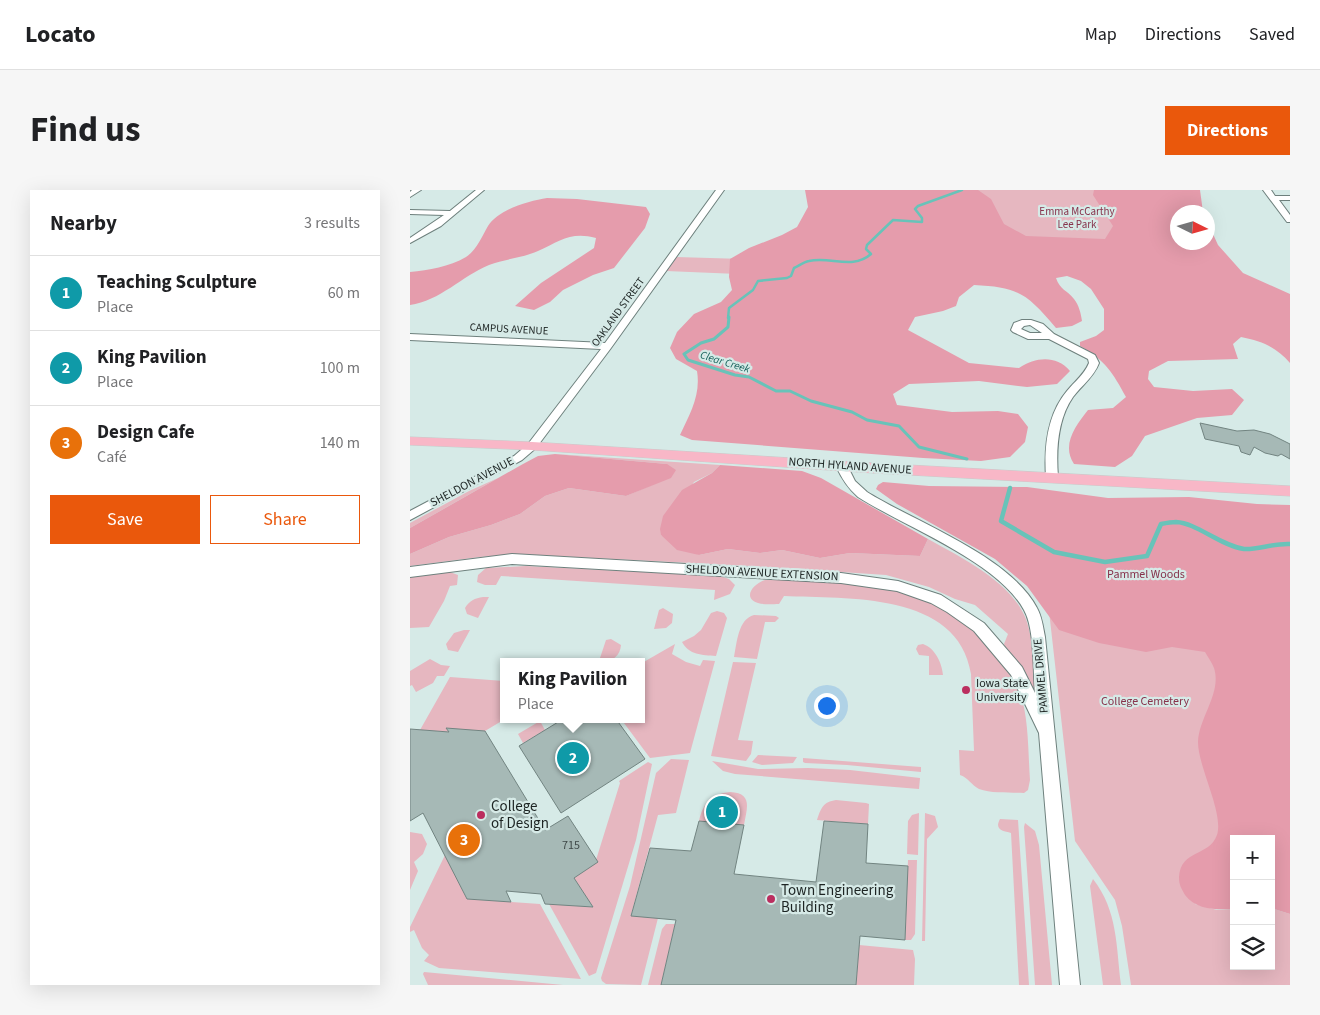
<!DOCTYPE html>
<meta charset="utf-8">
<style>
body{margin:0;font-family:"Source Sans 3",sans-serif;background:#f6f6f6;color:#202124}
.controls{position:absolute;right:15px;bottom:15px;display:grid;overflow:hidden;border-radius:0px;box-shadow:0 5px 20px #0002}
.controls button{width:45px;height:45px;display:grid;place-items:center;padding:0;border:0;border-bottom:1px solid #e0e0e0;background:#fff;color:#202124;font:25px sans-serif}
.compass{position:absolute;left:760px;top:15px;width:45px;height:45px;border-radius:50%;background:#fff;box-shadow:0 5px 20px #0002;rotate:95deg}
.you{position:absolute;left:416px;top:515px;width:18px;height:18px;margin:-12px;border:4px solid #fff;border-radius:50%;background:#1a73e8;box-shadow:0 0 0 8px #1a73e833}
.badge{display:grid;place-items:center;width:32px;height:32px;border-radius:50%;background:#ea580c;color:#fff;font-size:16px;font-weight:700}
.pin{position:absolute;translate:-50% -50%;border:2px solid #fff;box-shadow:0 1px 5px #0006}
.popup{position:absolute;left:90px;top:468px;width:145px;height:65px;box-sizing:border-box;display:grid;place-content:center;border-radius:0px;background:#fff;filter:drop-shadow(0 1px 4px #0005);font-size:16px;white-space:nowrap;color:#757577}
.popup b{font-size:19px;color:#202124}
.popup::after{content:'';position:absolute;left:50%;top:100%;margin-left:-10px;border:10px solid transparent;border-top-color:#fff}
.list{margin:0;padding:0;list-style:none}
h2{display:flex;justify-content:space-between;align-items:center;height:65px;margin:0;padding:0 20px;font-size:21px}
h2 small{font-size:16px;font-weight:400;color:#757577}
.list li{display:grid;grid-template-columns:32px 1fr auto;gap:15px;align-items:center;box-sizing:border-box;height:75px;padding:0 20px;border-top:1px solid #e0e0e0}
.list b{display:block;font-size:19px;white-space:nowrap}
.list p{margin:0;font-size:16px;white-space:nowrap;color:#757577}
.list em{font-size:16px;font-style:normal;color:#757577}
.actions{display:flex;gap:10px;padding:15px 20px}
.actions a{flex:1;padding:11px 0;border:1px solid #ea580c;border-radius:0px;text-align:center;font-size:18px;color:#ea580c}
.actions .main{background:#ea580c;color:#fff}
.icon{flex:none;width:28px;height:28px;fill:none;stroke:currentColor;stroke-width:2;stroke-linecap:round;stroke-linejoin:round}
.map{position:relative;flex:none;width:880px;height:795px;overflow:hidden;border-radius:0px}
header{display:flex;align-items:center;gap:30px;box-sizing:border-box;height:70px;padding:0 25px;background:#fff;border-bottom:1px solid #e0e0e0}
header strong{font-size:24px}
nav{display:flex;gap:28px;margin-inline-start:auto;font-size:18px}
.intro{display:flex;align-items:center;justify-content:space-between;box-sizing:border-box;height:120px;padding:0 30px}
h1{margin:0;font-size:35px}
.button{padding:12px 22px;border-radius:0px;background:#ea580c;color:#fff;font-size:18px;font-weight:700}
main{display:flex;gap:30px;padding:0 30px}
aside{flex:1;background:#fff;border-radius:0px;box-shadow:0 5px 20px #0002}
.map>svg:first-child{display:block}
</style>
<header>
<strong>Locato</strong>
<nav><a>Map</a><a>Directions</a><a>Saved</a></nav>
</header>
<div class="intro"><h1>Find us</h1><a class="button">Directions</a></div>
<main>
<aside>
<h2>Nearby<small>3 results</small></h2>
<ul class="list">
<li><span class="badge" style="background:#0f9aa8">1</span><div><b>Teaching Sculpture</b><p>Place</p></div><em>60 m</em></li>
<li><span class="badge" style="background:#0f9aa8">2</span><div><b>King Pavilion</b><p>Place</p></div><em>100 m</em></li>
<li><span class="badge" style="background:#e8710a">3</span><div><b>Design Cafe</b><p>Café</p></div><em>140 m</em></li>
</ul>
<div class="actions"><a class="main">Save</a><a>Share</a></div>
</aside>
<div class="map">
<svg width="880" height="795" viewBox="0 0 880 795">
<rect width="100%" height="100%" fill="#d6eae7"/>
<!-- green -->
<path fill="#e6b7c0" d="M 525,0 L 694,0 L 711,56 L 522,50 Z
M 266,67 L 334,69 L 328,84 L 256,81 Z
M 145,264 L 310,275 L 302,283 L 284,292 L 251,345 L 289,365 L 318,359 L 350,363 L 372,360 L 410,368 L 440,363 L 510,366 L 518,349 C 552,368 604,393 617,432 C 623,450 624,479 625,498 L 622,497 L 596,461 L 594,454 L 598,444 L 565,415 L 545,409 L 519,397 L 476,385 L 339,376 L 106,364 L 70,367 L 0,376 L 0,364 L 39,347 L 81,335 L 110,324 L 135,306 L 159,298 L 216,306 L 249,292 L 257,274 Z
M 88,288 L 0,338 L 0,333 L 59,301 Z
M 116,376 L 310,386 L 319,389 L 325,395 L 320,404 L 304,410 L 305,400 L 91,386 L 86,395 L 75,395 L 67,392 L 68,385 L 76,378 Z
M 37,381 L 48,385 L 47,395 L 40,396 L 34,411 L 19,437 L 0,438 L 0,387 Z
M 355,390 C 373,389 393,391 411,392 C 479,395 528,404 577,454 C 591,468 604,484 610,503 C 619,528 618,563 620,590 L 618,600 L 614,603 C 601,602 582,604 569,599 C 561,595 559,588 550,585 L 549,560 L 564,561 L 561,484 C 548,401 436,409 374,406 L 369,414 C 363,414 354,415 348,413 C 332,408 343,394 355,390 Z
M 73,407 L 79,407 L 68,428 L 57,424 L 55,418 C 59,411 65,408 73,407 Z
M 253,418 L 263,424 L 262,433 L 256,438 L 244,439 L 249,420 Z
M 307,421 L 314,423 L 317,428 L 306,466 C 292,465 279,465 272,452 L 284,446 L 291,440 L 301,423 Z
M 639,421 L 828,465 L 824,649 L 785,714 L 807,720 L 824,719 L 824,776 L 861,776 L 861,718 L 880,724 L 880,795 L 721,795 L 712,736 L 705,710 L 665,651 Z
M 344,425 L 366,426 L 369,428 L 365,432 L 355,432 L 347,469 L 324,467 C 327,453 328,429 344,425 Z
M 54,440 L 60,440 L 48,462 L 38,460 L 36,454 L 44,443 Z
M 201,449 L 211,455 C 210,467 201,473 189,471 L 196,450 Z
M 265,454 L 262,464 L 276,472 L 290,476 L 293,470 L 305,471 L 280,563 L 240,568 L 211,529 L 232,529 L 232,473 Z
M 513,454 C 525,458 532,473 533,485 L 519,485 L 519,466 L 509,465 L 506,459 L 508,455 Z
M 20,469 L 31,475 L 40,476 L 34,486 L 27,486 L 23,493 L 6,502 L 2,495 L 0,496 L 0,481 Z
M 323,472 L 346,473 L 328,550 L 343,551 L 341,564 L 336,571 L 301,566 Z
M 40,487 L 94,491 L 95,529 L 75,541 L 37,539 L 39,542 L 10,540 Z
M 130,531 L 135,540 L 113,553 L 108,544 Z
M 348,565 L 387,567 L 383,573 L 352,575 L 342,572 Z
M 393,568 L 511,577 L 511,582 L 437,575 L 395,573 L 393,572 Z
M 261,569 L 279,570 L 266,623 L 248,625 L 221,725 L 248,728 L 231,795 L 196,794 L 192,791 L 191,788 L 220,696 L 246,583 Z
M 302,571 L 348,579 L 398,578 L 440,580 L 510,588 L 509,599 L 325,584 L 313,581 Z
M 238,572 L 242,574 L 226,650 L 186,783 L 179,786 L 139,714 L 183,717 L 164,688 L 187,672 L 186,670 L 210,593 L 209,591 Z
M 320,602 C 343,603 337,618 334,635 L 289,631 C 293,613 301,604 320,602 Z
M 426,610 L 456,613 L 459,614 L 458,634 L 407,630 C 411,618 413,612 426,610 Z
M 509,623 L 508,665 L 497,664 L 498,631 L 502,625 Z
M 515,623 L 525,626 L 528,637 L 517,649 L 515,751 L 512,751 Z
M 590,629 L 608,630 L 619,795 L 609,795 L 601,643 C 593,641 584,640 590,629 Z
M 615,633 L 625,641 L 629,655 L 642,795 L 625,795 L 614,637 Z
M 0,642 L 12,644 L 17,654 L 13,664 L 4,672 L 8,681 L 0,700 Z
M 35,665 L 57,709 L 130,714 L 171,789 L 29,778 L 14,771 L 19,765 L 12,758 L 4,740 L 0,742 L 0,737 Z
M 498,670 L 507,670 L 505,744 L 501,750 L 495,750 Z
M 683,689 C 708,721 706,756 711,795 L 693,795 L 680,696 Z
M 256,734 L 265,734 L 251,795 L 238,795 L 252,739 Z
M 449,755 L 503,760 L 505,769 L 504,795 L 446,795 Z
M 14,782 L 153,795 L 18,795 L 13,784 Z"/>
<!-- forest -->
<path fill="#e59cac" d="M 395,0 L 568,0 L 581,9 L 594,34 L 616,46 L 695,49 L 703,36 L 683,5 L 684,0 L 790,0 L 793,22 L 768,22 L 768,52 L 798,52 L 798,33 L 808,55 L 833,83 L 880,104 L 880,173 C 866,157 852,151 831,147 L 823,154 L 828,169 L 758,171 L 739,181 L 738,189 L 744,197 L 783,201 L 822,199 L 834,210 L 822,225 L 787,228 L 735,246 L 722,266 L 705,277 L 664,274 C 651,255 666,235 678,220 L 703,218 L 716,207 C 703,183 695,170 670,156 L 670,152 L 686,146 L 694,140 L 694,119 L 681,99 L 671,91 L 657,86 L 646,88 C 650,100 657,100 664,109 C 669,115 671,124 672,131 L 662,136 L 646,138 C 617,104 609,97 564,95 L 549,107 L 546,116 L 533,121 L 505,127 L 498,140 L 559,173 L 609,178 C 626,167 646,165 660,181 L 647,194 L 617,197 L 569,191 L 499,194 L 483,204 L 487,215 L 542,222 L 588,221 L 608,224 L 618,237 L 615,252 L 600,267 L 571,271 L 513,268 L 282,250 L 270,245 C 280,224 291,205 287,181 L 266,169 L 260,158 L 267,142 L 284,124 L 311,112 L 322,100 L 319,87 L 320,69 L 339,58 L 372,45 L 387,37 L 398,17 Z
M 137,8 L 167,9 L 236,17 L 240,24 L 235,38 L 204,78 L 183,85 L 153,100 L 140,112 L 124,120 L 105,116 L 131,93 L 184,58 L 186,48 C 161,41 150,51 128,61 C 112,68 95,69 79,75 C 52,86 30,111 0,115 L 0,82 C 19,80 39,77 56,67 C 67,60 72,46 78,36 C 89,19 119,11 137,8 Z
M 145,264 L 257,274 L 266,280 L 261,288 L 216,306 L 159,298 L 135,306 L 110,324 L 81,335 L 39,347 L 0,364 L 0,338 L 113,274 L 128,266 Z
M 310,275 L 392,281 L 411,288 L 518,349 L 510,366 L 440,363 L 410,368 L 372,360 L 350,363 L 318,359 L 289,365 L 267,360 L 251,345 L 250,339 L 253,326 L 272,300 L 302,283 Z
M 473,292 L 519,296 L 617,297 L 698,308 L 779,307 L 847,314 L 880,315 L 880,724 L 861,718 L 861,649 L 824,649 L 824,719 C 807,720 786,720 775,705 C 771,698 769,695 769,687 C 771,659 799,667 807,645 C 814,623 788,577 788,552 C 789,527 812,503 804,478 C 802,473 798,467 795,462 L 762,457 L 736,462 L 689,453 L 649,440 L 617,396 L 585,369 L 487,314 L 466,299 L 468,295 Z"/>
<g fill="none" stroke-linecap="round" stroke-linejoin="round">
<!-- stream-far2 -->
<path stroke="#68c3b9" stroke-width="2.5" d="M 318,128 L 319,118 L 343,100 L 348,91 L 377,88 L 381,86 L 384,78 C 389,76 393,72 399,71 C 420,66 443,80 461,64 L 456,59 L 457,55 L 483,30 L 512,32 L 512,28 L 505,19 L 508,16 L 552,0"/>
<!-- stream-far1 -->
<path stroke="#68c3b9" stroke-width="3" d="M 319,127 L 318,137 L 304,149 L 291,153 L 274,164 L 278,170 L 325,185 L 339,187 L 366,201 L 380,201 L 401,211 L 442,222 L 457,230 L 489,236 L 509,257 L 557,269"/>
<!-- stream -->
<path stroke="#68c3b9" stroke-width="4.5" d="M 600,298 L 591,331 L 644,362 L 695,372 L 737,366 L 751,334 C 756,333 762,332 766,332 C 787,333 809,355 834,359 C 847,360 864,353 880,354"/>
</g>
<!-- building -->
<path fill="#a6b9b6" stroke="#728481" d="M 790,233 L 827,241 L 844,240 L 860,244 L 880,254 L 880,269 L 871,264 L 868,266 L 855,263 L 844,257 L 840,265 L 831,262 L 829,256 L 795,249 Z
M 153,529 L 206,529 L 235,569 L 151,623 L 109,556 Z
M 36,538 L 75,541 L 135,640 L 158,626 L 188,672 L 164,688 L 183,717 L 135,714 L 131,704 L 96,701 L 101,712 L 57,709 L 13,623 L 0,631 L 0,539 L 39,542 Z
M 289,631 L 334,635 L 324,684 L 406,692 L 414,631 L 458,634 L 456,673 L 498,676 L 495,750 L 450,746 L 446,795 L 251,795 L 266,730 L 221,726 L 240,658 L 281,661 Z"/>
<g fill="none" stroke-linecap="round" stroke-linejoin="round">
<defs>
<path id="minor" d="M 2,0 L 11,0 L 0,7 L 0,2 Z
M 66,0 L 74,0 L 31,36 L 0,53 L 0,48 L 34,25 L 0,24 L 0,20 L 40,21 Z
M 306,0 L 314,0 L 201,158 L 126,258 L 112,270 L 0,330 L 0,321 L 104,266 L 118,254 L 191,159 L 0,150 L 0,144 L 195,153 Z
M 853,0 L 861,0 L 865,6 L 880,6 L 880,10 L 869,10 L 880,25 L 880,32 L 877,32 Z
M 612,130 L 621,130 L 633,134 L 644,144 L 685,165 L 689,173 C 684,187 672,195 663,207 C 647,230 646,261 648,287 L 642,291 L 636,287 C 634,257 637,225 657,201 C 665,191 674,185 679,173 L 678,169 L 639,149 L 618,149 L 603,142 L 601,140 L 604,133 ZM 620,135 L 632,143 L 620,143 L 611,139 L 614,136 Z
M 432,272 L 436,273 L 445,291 L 457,302 C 505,332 600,366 627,418 C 632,427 633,437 635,447 L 670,795 L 650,795 L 629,543 L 601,485 L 564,441 L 537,422 L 521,413 L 487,401 L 431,393 L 102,374 L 0,387 L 0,377 L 102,364 L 431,383 L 488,391 L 531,405 L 574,433 L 612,477 L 625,503 C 623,480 625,440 614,420 C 587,371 495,337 448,307 C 438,298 432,289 426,276 Z"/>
<path id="major" d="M 0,247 L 122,252 L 463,273 L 880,296 L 880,306 L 463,283 L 122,260 L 0,255 Z"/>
</defs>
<!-- minor casing -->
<use href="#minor" stroke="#6e807d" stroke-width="2"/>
<!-- major casing -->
<use href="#major" stroke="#c9caca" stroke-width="1"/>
<!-- minor -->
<use href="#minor" fill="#fff" fill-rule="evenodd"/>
<!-- major -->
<use href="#major" fill="#f8b7c7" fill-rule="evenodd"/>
</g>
<!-- markers -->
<g fill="#bb2e5f" stroke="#d6eae7" stroke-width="2">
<circle cx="556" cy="500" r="5"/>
<circle cx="71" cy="625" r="5"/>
<circle cx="361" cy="709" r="5"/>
</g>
<g text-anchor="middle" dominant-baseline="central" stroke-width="4.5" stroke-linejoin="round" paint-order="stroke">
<!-- far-park labels -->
<g font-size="11" fill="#87324b" stroke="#d6eae7">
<text x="667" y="21">Emma McCarthy<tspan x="667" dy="13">Lee Park</tspan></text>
</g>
<!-- far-street labels -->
<g font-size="11" fill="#1d2423" stroke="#d6eae7">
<text transform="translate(208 122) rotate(-54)">OAKLAND STREET</text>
<text transform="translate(99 139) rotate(3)">CAMPUS AVENUE</text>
</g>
<!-- far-water labels -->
<g font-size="11" font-style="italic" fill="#16615a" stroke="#d6eae7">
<text transform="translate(315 172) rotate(17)">Clear Creek</text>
</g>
<!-- street labels -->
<g font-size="12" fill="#1d2423" stroke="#d6eae7">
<text transform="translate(440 276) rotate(4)">NORTH HYLAND AVENUE</text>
<text transform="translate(62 292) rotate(-28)">SHELDON AVENUE</text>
<text transform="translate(352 383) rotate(3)">SHELDON AVENUE EXTENSION</text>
<text transform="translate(631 486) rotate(-95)">PAMMEL DRIVE</text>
</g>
<!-- park labels -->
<g font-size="12" fill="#87324b" stroke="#d6eae7">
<text x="736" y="384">Pammel Woods</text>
<text x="735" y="511">College Cemetery</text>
</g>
<!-- poi labels -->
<g font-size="12" fill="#1d2423" stroke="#d6eae7" text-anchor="start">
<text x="566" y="493">Iowa State<tspan x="566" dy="14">University</tspan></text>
</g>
<!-- near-number labels -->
<g font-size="12" fill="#3f4948">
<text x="161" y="655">715</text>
</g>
<!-- near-poi labels -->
<g font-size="15" fill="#1d2423" stroke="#d6eae7" text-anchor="start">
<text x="81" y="616">College<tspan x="81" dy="17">of Design</tspan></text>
<text x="371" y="700">Town Engineering<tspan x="371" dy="17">Building</tspan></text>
</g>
</g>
</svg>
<div class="controls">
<button>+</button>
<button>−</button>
<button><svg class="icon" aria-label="layers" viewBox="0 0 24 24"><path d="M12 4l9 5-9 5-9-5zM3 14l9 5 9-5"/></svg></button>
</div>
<svg class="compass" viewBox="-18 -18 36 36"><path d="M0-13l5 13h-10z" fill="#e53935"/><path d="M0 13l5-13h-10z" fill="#757577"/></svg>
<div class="you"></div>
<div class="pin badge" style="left:312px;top:622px;background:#0f9aa8">1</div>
<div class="pin badge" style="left:163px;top:568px;background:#0f9aa8">2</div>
<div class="popup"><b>King Pavilion</b>Place</div>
<div class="pin badge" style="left:54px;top:650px;background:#e8710a">3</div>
</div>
</main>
